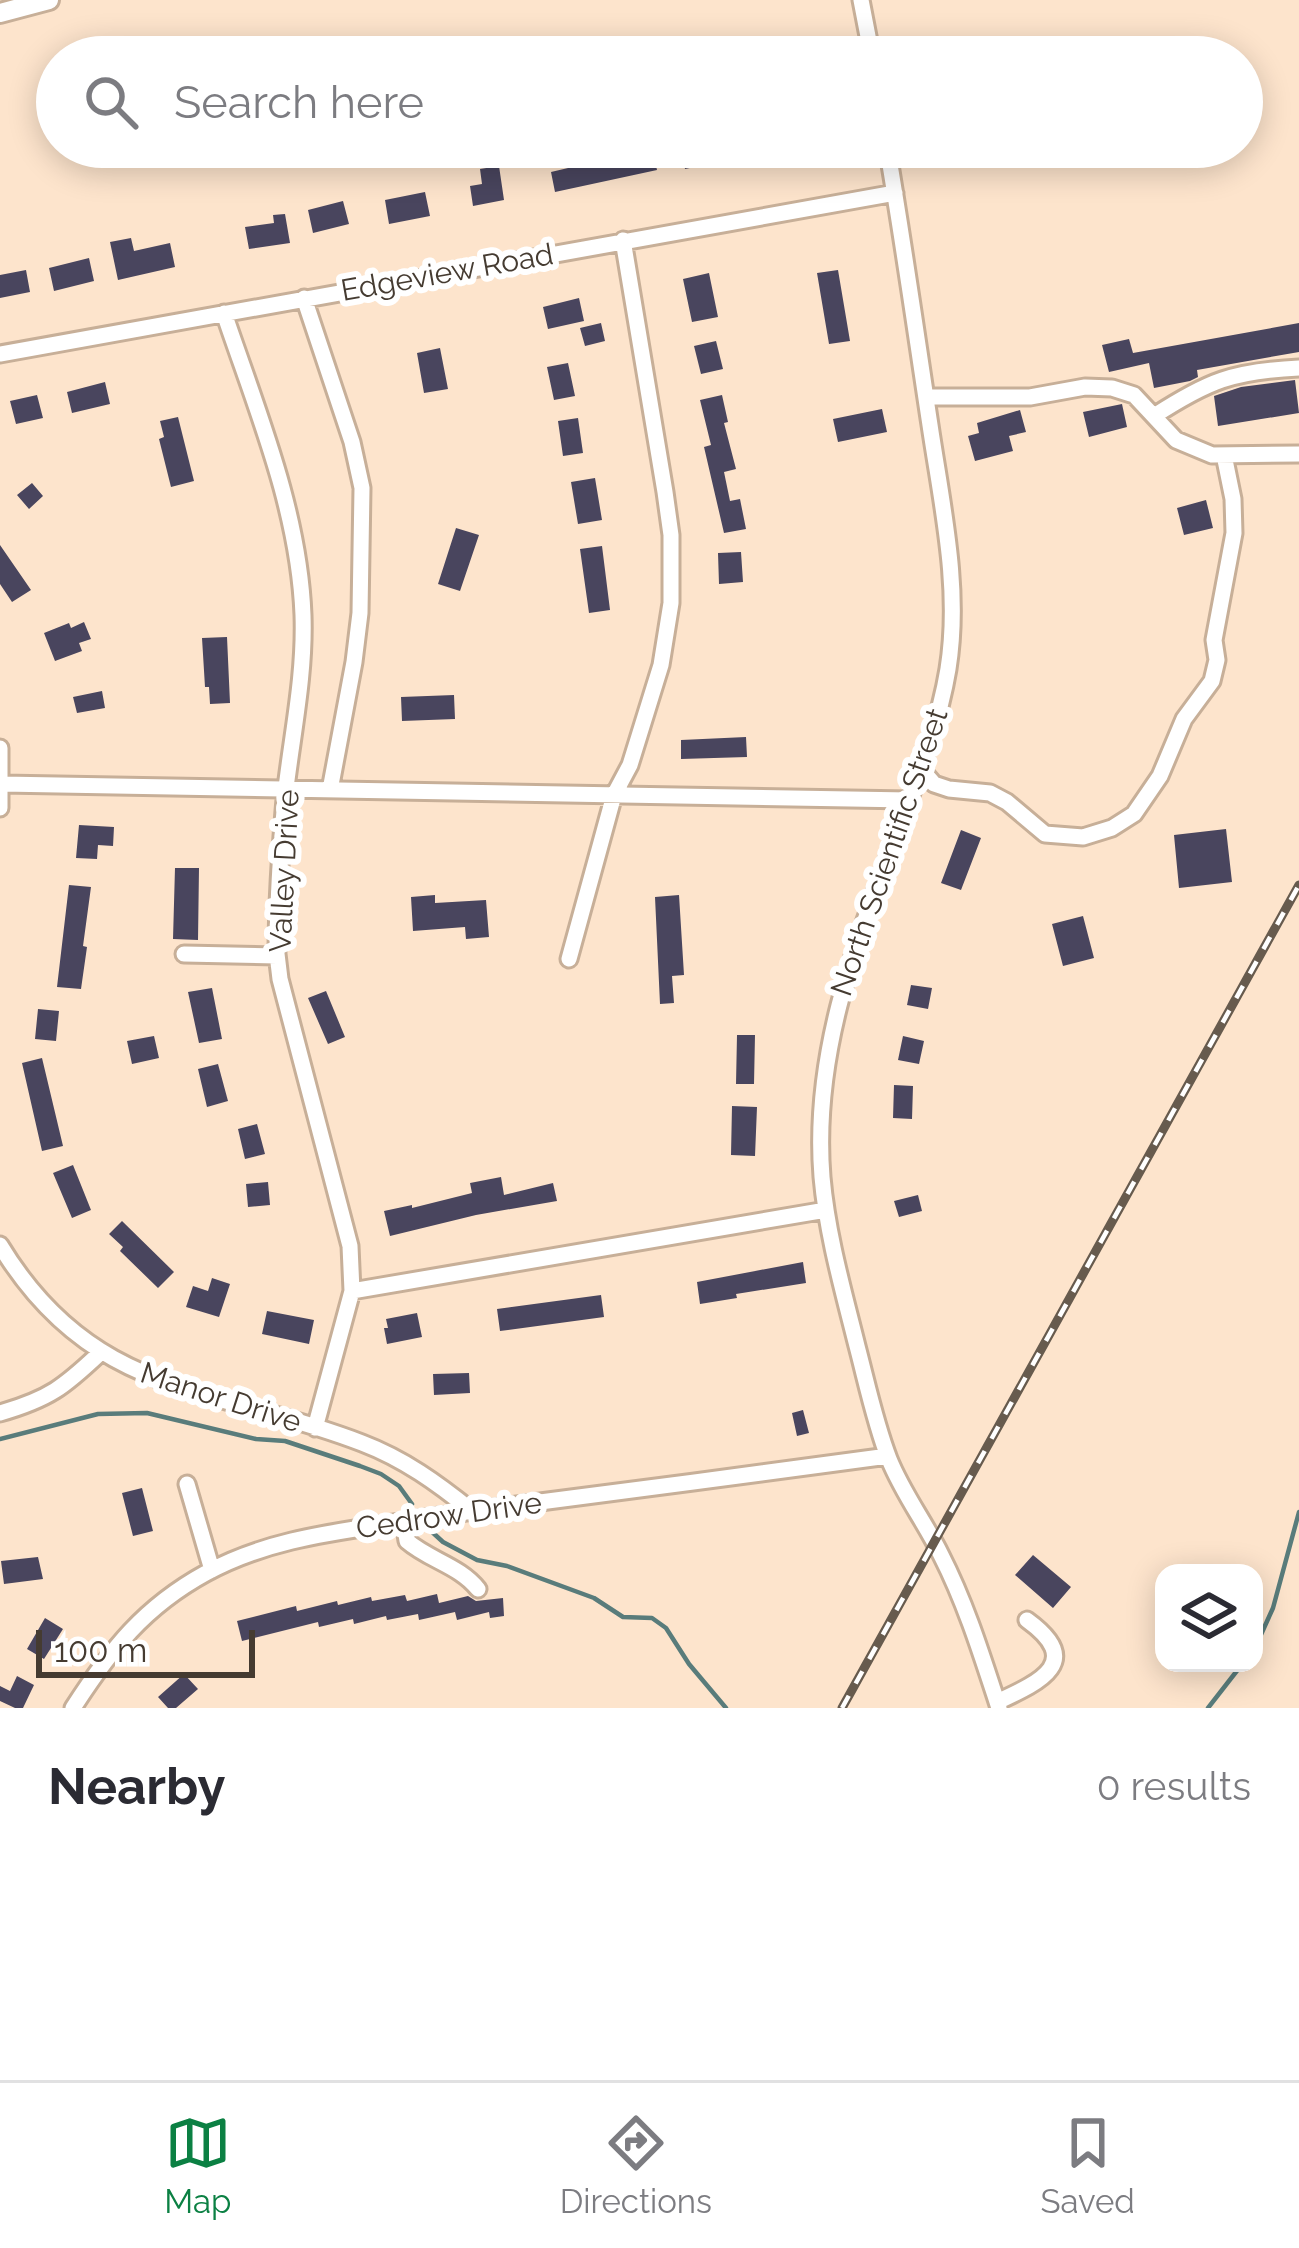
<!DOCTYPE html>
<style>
body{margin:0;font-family:Raleway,sans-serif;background:#f7f7f7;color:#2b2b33}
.controls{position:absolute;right:36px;bottom:36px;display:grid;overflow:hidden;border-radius:24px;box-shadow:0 6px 30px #0003}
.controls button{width:108px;height:108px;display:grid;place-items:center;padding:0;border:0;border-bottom:3px solid #e1e1e2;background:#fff;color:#2b2b33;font:60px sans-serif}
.scale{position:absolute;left:36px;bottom:30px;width:219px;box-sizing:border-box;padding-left:12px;border:6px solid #453b31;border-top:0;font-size:33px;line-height:42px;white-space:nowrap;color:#453b31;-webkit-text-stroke:9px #fff;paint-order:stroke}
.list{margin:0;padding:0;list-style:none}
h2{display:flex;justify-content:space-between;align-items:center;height:156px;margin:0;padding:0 48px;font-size:51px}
h2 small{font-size:39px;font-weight:400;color:#7c7c81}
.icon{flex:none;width:66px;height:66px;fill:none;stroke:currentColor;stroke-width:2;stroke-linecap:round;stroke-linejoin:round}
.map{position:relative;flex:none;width:1299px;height:1708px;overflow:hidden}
.search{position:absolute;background:#fff;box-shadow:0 6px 30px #0003;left:36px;right:36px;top:36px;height:132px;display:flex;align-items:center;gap:30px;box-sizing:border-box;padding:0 42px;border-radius:66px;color:#7c7c81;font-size:45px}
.sheet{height:372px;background:#fff}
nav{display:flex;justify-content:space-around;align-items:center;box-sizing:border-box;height:168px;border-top:3px solid #e1e1e2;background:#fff;font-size:33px;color:#7c7c81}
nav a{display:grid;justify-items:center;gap:6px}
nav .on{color:#0b8043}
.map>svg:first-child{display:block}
</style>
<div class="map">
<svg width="1299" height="1708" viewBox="0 0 1299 1708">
<rect width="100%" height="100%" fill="#fde4cc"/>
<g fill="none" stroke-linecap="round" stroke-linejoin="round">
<!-- stream -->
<path stroke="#597c7b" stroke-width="4.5" d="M 0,1439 L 98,1414 L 147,1413 L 256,1439 L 285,1441 L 360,1466 L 381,1474 L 399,1486 L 412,1504
M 431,1531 L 443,1542 L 477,1560 L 507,1566 L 594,1598 L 623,1617 L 652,1618 L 666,1628 L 689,1664 L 726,1708
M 1254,1650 L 1273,1608 L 1299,1512
M 1208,1708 L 1243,1663"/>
</g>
<!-- building -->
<path fill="#49455e" d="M 936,36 L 941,57 L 921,57 L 917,41 Z
M 644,147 L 652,147 L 657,170 L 555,192 L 551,172 L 615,157 L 614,154 Z
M 681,147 L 760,147 L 761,153 L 685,169 Z
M 499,166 L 504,200 L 473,206 L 470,186 L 482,184 L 480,169 Z
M 425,192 L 430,216 L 389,224 L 385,200 Z
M 343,201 L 349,224 L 313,233 L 308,210 Z
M 285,214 L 290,243 L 249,249 L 245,227 L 274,223 L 273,215 Z
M 131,238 L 134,251 L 170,243 L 175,267 L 118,280 L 110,242 Z
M 89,258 L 94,281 L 54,291 L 49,268 Z
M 26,270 L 30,292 L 0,298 L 0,275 Z
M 838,270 L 850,341 L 829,344 L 817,273 Z
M 709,273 L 718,317 L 692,322 L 683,279 Z
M 579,298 L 584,321 L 548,329 L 543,307 Z
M 601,323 L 605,341 L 585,346 L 580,328 Z
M 1299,323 L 1299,352 L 1197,370 L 1198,377 L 1190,381 L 1154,388 L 1149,363 L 1109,372 L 1102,345 L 1129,339 L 1133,353 Z
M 716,341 L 723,369 L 701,374 L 694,346 Z
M 440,348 L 448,389 L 424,393 L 417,353 Z
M 568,363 L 575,396 L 554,400 L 547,367 Z
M 1295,380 L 1299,413 L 1218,426 L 1214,396 L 1241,387 Z
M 105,382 L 110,404 L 72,413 L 67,392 Z
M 37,395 L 43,418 L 16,424 L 10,401 Z
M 722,395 L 728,422 L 724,423 L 736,469 L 724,472 L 730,501 L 740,499 L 746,529 L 724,533 L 704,447 L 711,445 L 700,400 Z
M 1122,404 L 1127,427 L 1089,437 L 1083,412 Z
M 882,409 L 887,432 L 838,442 L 833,419 Z
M 1020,410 L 1026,432 L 1009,436 L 1013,451 L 975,461 L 968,436 L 979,433 L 977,423 Z
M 178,417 L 194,481 L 171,487 L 159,439 L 164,437 L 160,421 Z
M 578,418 L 583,453 L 563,456 L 558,421 Z
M 595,478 L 602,520 L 578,524 L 571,482 Z
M 32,483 L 43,496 L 29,509 L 17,495 Z
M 1206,500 L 1213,528 L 1184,535 L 1177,508 Z
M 456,528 L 479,535 L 460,591 L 438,584 Z
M 0,545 L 31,590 L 12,602 L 0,584 Z
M 602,546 L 610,610 L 589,613 L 580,549 Z
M 741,552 L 743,582 L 719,584 L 718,553 Z
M 84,622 L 91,639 L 79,643 L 82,651 L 55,661 L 44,633 L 69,623 L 71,628 Z
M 227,637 L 230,703 L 210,704 L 209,687 L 205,687 L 202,638 Z
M 102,691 L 105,708 L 77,713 L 73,697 Z
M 454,695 L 455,719 L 402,721 L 401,697 Z
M 746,737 L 747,757 L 681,759 L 681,740 Z
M 79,825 L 114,827 L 113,846 L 98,845 L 97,859 L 76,858 Z
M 1226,829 L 1232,882 L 1179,888 L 1174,835 Z
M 961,830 L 981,838 L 961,890 L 941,883 Z
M 175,868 L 199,868 L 198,940 L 173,939 Z
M 69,885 L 91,887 L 83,946 L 87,947 L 81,989 L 57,987 Z
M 435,895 L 435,903 L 486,900 L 489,937 L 466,939 L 465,927 L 413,931 L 411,897 Z
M 679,895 L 684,975 L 672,976 L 674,1003 L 660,1004 L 655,897 Z
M 1083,916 L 1094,958 L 1063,966 L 1052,924 Z
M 911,985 L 932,988 L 928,1009 L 907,1005 Z
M 212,988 L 222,1039 L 199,1043 L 188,992 Z
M 326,991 L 345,1037 L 328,1044 L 308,998 Z
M 38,1009 L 59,1011 L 56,1041 L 35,1039 Z
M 737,1035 L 755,1035 L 754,1084 L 736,1084 Z
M 154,1036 L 159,1058 L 132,1064 L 127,1041 Z
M 903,1036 L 924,1041 L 919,1064 L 898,1060 Z
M 42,1058 L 63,1146 L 42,1151 L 22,1063 Z
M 218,1064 L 228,1101 L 207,1107 L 198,1069 Z
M 894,1085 L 913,1086 L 912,1119 L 893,1118 Z
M 732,1106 L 757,1107 L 755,1156 L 731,1155 Z
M 257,1124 L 265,1154 L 245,1159 L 238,1129 Z
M 73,1165 L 91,1210 L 72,1218 L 53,1173 Z
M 501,1177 L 504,1195 L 553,1183 L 557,1201 L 476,1215 L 390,1236 L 384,1211 L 412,1205 L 412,1208 L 472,1193 L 470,1183 Z
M 268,1182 L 270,1205 L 248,1207 L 246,1184 Z
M 918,1195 L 922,1211 L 899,1217 L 894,1201 Z
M 122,1221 L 174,1272 L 158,1288 L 120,1251 L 123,1247 L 109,1234 Z
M 803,1262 L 806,1283 L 736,1294 L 737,1298 L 700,1304 L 697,1282 Z
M 212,1278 L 230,1284 L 219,1317 L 186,1307 L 193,1286 L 208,1291 Z
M 601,1295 L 604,1317 L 500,1331 L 497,1309 Z
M 267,1311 L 314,1320 L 309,1344 L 262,1334 Z
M 417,1313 L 422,1337 L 387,1344 L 384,1328 L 388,1328 L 386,1319 Z
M 469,1373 L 470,1393 L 434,1395 L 433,1374 Z
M 803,1410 L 809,1433 L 797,1436 L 792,1413 Z
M 142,1488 L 153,1531 L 133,1536 L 122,1493 Z
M 1033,1555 L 1071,1587 L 1053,1608 L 1015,1575 Z
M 38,1557 L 43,1579 L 4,1584 L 1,1561 Z
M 437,1594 L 439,1603 L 468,1596 L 476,1601 L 503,1598 L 504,1616 L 490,1618 L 489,1612 L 457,1620 L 455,1612 L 419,1620 L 418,1614 L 387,1620 L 386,1616 L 354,1624 L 353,1619 L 319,1627 L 318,1622 L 242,1641 L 237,1621 L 296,1606 L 297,1611 L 337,1601 L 338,1605 L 371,1597 L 372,1601 L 405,1595 L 407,1601 Z
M 45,1618 L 63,1629 L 44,1659 L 27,1649 Z
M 184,1674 L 198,1689 L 176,1708 L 168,1708 L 158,1697 Z
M 17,1676 L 34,1685 L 23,1708 L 15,1708 L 0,1701 L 0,1686 L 10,1691 Z"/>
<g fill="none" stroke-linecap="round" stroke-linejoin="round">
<defs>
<path id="minor" d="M 861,0 L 872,57
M 887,147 C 903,240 916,333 930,425 C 942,506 961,588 948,669 C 939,723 919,774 900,825 C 857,940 812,1052 822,1177 C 827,1234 843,1290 857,1346 C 867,1384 875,1423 889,1459 C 903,1494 925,1522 941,1555 C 966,1604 982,1656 999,1708
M 304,298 L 352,442 L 362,488 L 360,613 L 354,662 L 330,790
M 224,313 C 257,411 299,510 303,615 C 305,674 293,730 286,788 C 281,843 277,899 277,954 L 280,979 L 350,1246 L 352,1291 L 315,1428
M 0,354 L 895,193
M 926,397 L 1030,397 L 1085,387 L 1112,388 L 1134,395 L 1176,440 L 1212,455 L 1299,454
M 1154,416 C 1208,381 1233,371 1299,368
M 0,748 L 0,808
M 921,769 L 934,784 L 949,789 L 990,793 L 1007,802 L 1045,834 L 1083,837 L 1112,828 L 1134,814 L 1160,776 L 1184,719 L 1212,681 L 1217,660 L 1214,640 L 1234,533 L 1233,499 L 1224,455
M 2,784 L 909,800
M 184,954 L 277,956
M 569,959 L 614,795 L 630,765 L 661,665 L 671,603 L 671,535 L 665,492 L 623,240
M 0,1245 C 92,1398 215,1386 362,1443 C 404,1459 437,1483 472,1511
M 352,1291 L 826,1210
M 0,1413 C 49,1399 64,1387 100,1353
M 187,1484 L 212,1570
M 404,1521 L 407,1541 C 429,1560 460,1566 478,1589
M 997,1702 C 1040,1682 1085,1662 1027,1620
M 73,1708 C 111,1649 144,1607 206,1573 C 261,1543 320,1534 381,1525 C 426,1518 471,1511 517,1505 C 641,1489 764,1473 888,1456"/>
<path id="major" d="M 0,13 L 49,0"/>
</defs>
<!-- minor casing -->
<use href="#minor" stroke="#c7af98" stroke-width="21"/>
<!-- major casing -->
<use href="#major" stroke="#c7af98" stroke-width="24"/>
<!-- minor -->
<use href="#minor" stroke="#fff" stroke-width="15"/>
<!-- major -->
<use href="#major" stroke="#fff" stroke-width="18"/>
<defs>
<path id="rail" d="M 842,1708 L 1299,885"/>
</defs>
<!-- rail casing -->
<use href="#rail" stroke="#675b4e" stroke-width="9"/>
<!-- rail -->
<use href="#rail" stroke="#fff" stroke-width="4.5" stroke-dasharray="14" stroke-linecap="butt"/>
</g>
<g text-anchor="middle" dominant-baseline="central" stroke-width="12" stroke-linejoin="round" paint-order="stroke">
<!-- street labels -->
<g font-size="30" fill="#453b31" stroke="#fff">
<text transform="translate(447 272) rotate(-10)">Edgeview Road</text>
<text transform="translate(889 852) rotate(-71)">North Scientific Street</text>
<text transform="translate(284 871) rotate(-87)">Valley Drive</text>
<text transform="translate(221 1397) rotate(18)">Manor Drive</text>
<text transform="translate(449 1515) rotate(-8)">Cedrow Drive</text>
</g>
</g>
</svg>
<div class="controls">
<button><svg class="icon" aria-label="layers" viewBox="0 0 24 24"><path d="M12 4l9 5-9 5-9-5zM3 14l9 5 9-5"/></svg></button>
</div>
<div class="scale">100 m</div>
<div class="search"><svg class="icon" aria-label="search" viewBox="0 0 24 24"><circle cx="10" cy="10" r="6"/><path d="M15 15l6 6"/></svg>Search here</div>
</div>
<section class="sheet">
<h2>Nearby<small>0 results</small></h2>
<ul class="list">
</ul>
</section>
<nav>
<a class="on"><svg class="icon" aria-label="map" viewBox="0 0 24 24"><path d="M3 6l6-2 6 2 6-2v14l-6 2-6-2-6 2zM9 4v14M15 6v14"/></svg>Map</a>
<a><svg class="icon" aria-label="directions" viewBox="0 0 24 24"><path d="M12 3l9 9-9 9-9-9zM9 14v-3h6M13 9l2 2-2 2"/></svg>Directions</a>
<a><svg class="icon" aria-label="saved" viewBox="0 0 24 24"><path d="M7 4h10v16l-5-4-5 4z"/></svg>Saved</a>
</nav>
